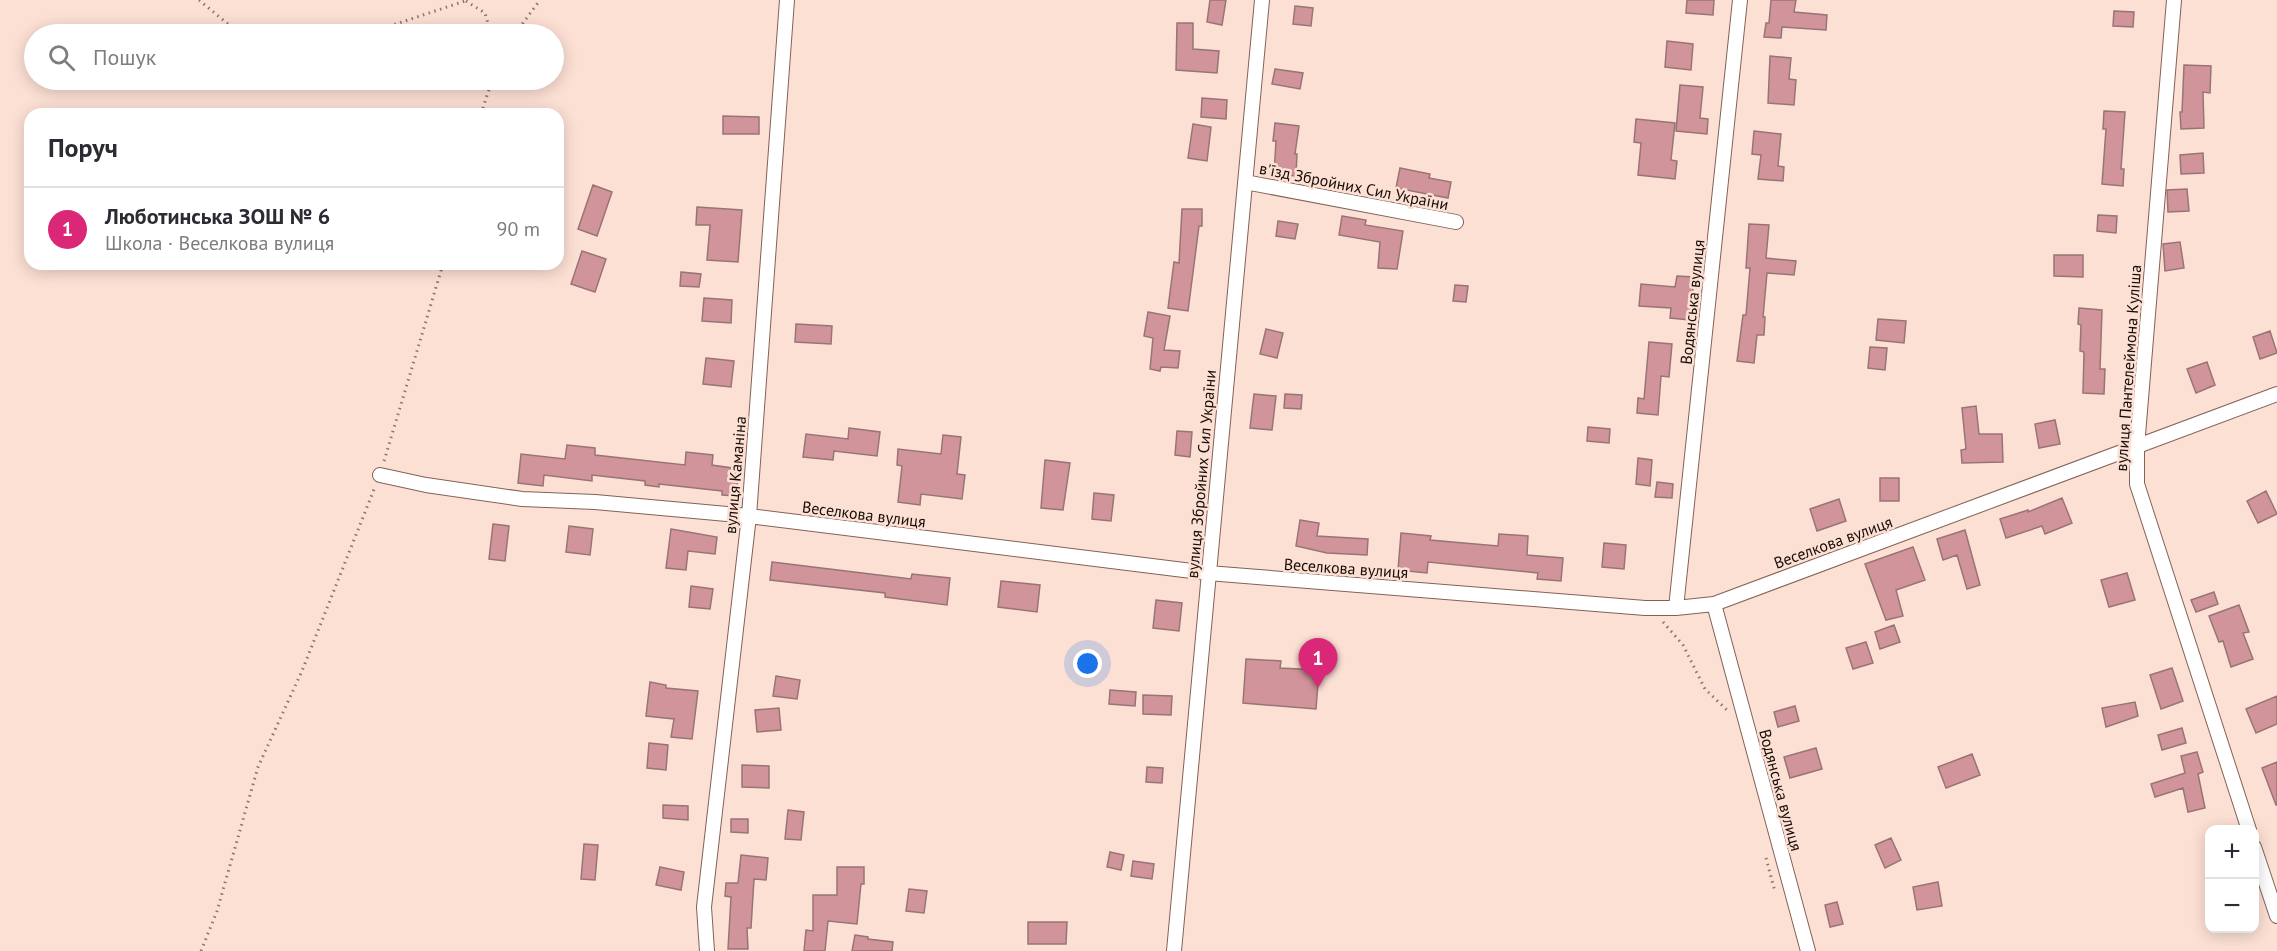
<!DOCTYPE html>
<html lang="uk">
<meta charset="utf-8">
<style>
body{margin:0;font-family:"PT Sans",sans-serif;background:#f7f7f7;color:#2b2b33}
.controls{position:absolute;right:18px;bottom:18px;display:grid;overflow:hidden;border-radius:12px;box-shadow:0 3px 15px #0003}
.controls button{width:54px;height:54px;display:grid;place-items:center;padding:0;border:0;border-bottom:2px solid #e1e1e2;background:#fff;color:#2b2b33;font:30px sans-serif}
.you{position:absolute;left:1088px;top:664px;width:21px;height:21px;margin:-15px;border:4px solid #fff;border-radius:50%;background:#1a73e8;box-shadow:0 0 0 9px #1a73e833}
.badge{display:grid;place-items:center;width:39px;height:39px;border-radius:50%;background:#db2777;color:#fff;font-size:20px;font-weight:700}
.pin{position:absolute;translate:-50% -50px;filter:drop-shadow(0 2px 3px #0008)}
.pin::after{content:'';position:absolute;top:32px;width:21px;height:18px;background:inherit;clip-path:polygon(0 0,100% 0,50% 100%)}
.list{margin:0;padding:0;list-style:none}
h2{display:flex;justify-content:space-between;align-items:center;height:78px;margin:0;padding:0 24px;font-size:26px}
h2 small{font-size:20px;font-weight:400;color:#7c7c81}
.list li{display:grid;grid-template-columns:39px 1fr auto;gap:18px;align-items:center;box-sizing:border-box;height:84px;padding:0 24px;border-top:2px solid #e1e1e2}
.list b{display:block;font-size:22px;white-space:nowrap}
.list p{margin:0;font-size:20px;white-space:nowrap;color:#7c7c81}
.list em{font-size:20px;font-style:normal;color:#7c7c81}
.icon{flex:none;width:33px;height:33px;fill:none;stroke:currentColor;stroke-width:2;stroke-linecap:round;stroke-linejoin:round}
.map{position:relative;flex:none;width:2277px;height:951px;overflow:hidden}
.search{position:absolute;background:#fff;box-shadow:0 3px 15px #0003;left:24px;top:24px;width:540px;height:66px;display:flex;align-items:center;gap:15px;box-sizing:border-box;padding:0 21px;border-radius:33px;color:#7c7c81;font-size:22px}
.panel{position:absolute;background:#fff;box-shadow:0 3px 15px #0003;left:24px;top:108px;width:540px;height:162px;border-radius:18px}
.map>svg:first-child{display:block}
</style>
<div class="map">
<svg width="2277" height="951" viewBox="0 0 2277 951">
<rect width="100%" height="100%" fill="#fde0d4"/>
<!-- building -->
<path fill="#d1949a" stroke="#987477" stroke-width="1.5" d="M 1210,0 L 1226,0 L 1222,25 L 1207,22 Z
M 1687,0 L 1714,0 L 1713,15 L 1686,13 Z
M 1771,0 L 1796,0 L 1794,12 L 1827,15 L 1826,30 L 1782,27 L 1781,38 L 1764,37 L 1766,23 L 1769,23 Z
M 1295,6 L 1313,8 L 1311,26 L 1293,24 Z
M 2114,11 L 2134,12 L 2133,27 L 2113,26 Z
M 1177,23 L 1193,23 L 1193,49 L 1219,51 L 1217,73 L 1176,70 Z
M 1667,41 L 1693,44 L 1691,70 L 1665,67 Z
M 1770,56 L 1791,58 L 1789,79 L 1796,80 L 1794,105 L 1768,103 Z
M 2184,65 L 2211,66 L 2210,93 L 2203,92 L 2204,128 L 2181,129 L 2180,112 L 2182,112 Z
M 1275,69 L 1303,73 L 1300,89 L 1272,84 Z
M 1680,85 L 1703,87 L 1700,118 L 1708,119 L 1707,134 L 1676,131 Z
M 1202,98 L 1227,100 L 1226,119 L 1201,117 Z
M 2104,111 L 2125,112 L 2121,169 L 2124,169 L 2123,186 L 2102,184 L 2106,129 L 2103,129 Z
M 723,116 L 759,117 L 759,134 L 723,134 Z
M 1636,119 L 1675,123 L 1671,160 L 1677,161 L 1675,179 L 1638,175 L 1641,143 L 1634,142 Z
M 1275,123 L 1299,126 L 1295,154 L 1297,154 L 1296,176 L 1274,174 L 1276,141 L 1273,141 Z
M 1193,124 L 1211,127 L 1207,161 L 1188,158 Z
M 1754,131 L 1781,134 L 1778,166 L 1784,167 L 1783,181 L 1758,179 L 1761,155 L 1752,154 Z
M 2203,153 L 2204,173 L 2181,174 L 2180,155 Z
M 1400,168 L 1430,174 L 1429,178 L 1451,182 L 1448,198 L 1396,188 Z
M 593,185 L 612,192 L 597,236 L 578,229 Z
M 2187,189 L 2189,211 L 2168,212 L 2167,190 Z
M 697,207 L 742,210 L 738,262 L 707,260 L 710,225 L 696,225 Z
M 1182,209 L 1202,209 L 1202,226 L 1199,226 L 1188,311 L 1168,308 L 1174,262 L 1179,263 Z
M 2098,215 L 2117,216 L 2116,233 L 2097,231 Z
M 1342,216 L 1366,220 L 1365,225 L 1403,231 L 1397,269 L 1378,268 L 1380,242 L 1339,235 Z
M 1278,221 L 1298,224 L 1295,239 L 1276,236 Z
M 1749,224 L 1769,225 L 1766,258 L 1796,261 L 1794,275 L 1767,273 L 1763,317 L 1765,317 L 1764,335 L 1757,335 L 1754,363 L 1737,361 L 1743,315 L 1746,315 L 1750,268 L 1746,268 Z
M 2180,242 L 2184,268 L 2165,271 L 2163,244 Z
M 582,251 L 606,259 L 595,292 L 571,284 Z
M 2054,255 L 2083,255 L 2083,277 L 2054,276 Z
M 681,272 L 701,274 L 699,287 L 680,286 Z
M 1677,276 L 1694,277 L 1690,320 L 1670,318 L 1671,308 L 1639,306 L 1641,284 L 1675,287 Z
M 1455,285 L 1468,286 L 1466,302 L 1453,301 Z
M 704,298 L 732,300 L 731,323 L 702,321 Z
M 2079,308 L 2102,310 L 2100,369 L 2105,369 L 2104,394 L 2083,393 L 2084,352 L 2080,351 L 2081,325 L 2078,324 Z
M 1148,312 L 1170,316 L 1164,350 L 1180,351 L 1178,368 L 1161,367 L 1160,371 L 1150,369 L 1153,338 L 1144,336 Z
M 1878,319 L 1906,321 L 1904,343 L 1876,340 Z
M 796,324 L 832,326 L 831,344 L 795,342 Z
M 1266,329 L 1283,333 L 1277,358 L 1260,354 Z
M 2270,331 L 2277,353 L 2260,359 L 2253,337 Z
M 1649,342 L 1672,344 L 1669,377 L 1661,376 L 1658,415 L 1637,413 L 1638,398 L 1644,399 Z
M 1870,347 L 1887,348 L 1885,370 L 1868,368 Z
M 706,358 L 734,361 L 731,387 L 703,384 Z
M 2207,362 L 2215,385 L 2196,393 L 2187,369 Z
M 1254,394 L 1276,396 L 1272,430 L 1250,428 Z
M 1285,394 L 1302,395 L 1301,409 L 1284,408 Z
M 1976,406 L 1979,434 L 2002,434 L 2003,462 L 1962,463 L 1961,450 L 1966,449 L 1962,408 Z
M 2055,420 L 2060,444 L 2039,448 L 2035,424 Z
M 1588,427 L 1610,429 L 1609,443 L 1587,441 Z
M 849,428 L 880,432 L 877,456 L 834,451 L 833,460 L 803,457 L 806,434 L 848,439 Z
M 1177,431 L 1192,432 L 1190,457 L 1175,455 Z
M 943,435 L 961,437 L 957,474 L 965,475 L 962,499 L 921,494 L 920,505 L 898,502 L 902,466 L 897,465 L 898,449 L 941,454 Z
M 567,445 L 595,448 L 595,455 L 685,465 L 686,452 L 713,455 L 712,465 L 739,469 L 736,496 L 722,495 L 722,491 L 659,484 L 659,487 L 645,485 L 645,481 L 592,475 L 592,481 L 544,475 L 543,486 L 518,483 L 521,454 L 565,459 Z
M 1638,458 L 1652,460 L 1650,486 L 1636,484 Z
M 1045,460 L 1070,463 L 1063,510 L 1041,508 Z
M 1880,478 L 1899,478 L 1899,501 L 1880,501 Z
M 1657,482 L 1673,484 L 1672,498 L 1655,497 Z
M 2266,491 L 2277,514 L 2258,523 L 2247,501 Z
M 1094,493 L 1114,495 L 1111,521 L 1092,519 Z
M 2062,498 L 2072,523 L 2045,534 L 2042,526 L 2006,538 L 2000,519 L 2028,510 L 2028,512 Z
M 1839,499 L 1846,521 L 1817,531 L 1810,509 Z
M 1300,520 L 1319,523 L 1317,536 L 1368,539 L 1367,555 L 1327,553 L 1296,546 Z
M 493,524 L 509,526 L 505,561 L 489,559 Z
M 569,526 L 593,529 L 590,555 L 566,552 Z
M 671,529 L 717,537 L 715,554 L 688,551 L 686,570 L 666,568 Z
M 1965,530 L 1980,585 L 1967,589 L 1957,555 L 1943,560 L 1937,539 Z
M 1401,533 L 1431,536 L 1430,540 L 1498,546 L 1499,534 L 1528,536 L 1527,555 L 1563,558 L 1561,581 L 1537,579 L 1538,573 L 1428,562 L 1427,573 L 1398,570 Z
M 1604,543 L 1626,545 L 1624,569 L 1602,567 Z
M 1913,547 L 1925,580 L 1896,590 L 1903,616 L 1886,620 L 1865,564 Z
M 772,562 L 887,576 L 911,579 L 912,574 L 950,578 L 947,605 L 885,597 L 885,593 L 770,580 Z
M 2127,573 L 2135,600 L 2109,607 L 2101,580 Z
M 1001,581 L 1040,585 L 1037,612 L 998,607 Z
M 691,586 L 713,589 L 710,609 L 689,607 Z
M 2214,592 L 2218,604 L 2196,612 L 2191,600 Z
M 1156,600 L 1182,603 L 1179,631 L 1153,628 Z
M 2239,605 L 2249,632 L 2243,633 L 2253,659 L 2231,667 L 2223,641 L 2219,642 L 2209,616 Z
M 1894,625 L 1900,642 L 1880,649 L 1875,632 Z
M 1866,642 L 1873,663 L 1853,669 L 1846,648 Z
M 1246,659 L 1281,661 L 1280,668 L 1319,670 L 1316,709 L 1243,703 Z
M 2172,668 L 2183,701 L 2161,709 L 2150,675 Z
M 776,676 L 800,680 L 797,699 L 773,696 Z
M 650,682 L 666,685 L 666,688 L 698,691 L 692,739 L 671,737 L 674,719 L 646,716 Z
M 1110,690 L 1136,692 L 1135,706 L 1109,704 Z
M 1143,695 L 1172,696 L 1171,715 L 1143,714 Z
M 2277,696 L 2277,724 L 2256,733 L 2246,709 Z
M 2135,702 L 2138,716 L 2106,727 L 2102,708 Z
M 1795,706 L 1799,721 L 1778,727 L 1774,712 Z
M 779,708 L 781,730 L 757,732 L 755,710 Z
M 2182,728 L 2186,743 L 2162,750 L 2158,735 Z
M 649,743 L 668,745 L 666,770 L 647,768 Z
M 1816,748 L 1822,769 L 1790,778 L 1784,757 Z
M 2197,752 L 2203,772 L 2198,774 L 2205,808 L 2188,812 L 2183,788 L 2155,797 L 2151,784 L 2185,773 L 2181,756 Z
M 1972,754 L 1980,775 L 1946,788 L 1938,767 Z
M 2277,762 L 2277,805 L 2276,805 L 2262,768 Z
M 742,765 L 769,766 L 769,788 L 742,787 Z
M 1147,767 L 1163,768 L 1162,783 L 1146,782 Z
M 663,805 L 688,806 L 688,820 L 663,818 Z
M 788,810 L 804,812 L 801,840 L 785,839 Z
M 731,819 L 748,819 L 748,833 L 731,832 Z
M 1891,838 L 1901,860 L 1885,868 L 1875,845 Z
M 584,844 L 598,845 L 595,880 L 581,879 Z
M 1110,852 L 1124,855 L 1121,870 L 1107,867 Z
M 741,855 L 768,858 L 766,880 L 754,879 L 751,928 L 747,928 L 748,949 L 728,949 L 731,897 L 725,896 L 726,883 L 738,883 Z
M 1133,861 L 1154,864 L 1152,879 L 1131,876 Z
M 660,867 L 684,872 L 681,890 L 656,885 Z
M 837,867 L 864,867 L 864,884 L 861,884 L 857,924 L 828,921 L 825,951 L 804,951 L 806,930 L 813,931 L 813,895 L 837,895 Z
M 1938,882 L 1942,906 L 1917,910 L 1913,887 Z
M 909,889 L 927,891 L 924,913 L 906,911 Z
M 1837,902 L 1843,924 L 1830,927 L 1825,905 Z
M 1028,922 L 1067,922 L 1066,944 L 1028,944 Z
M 855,935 L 868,937 L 868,939 L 893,942 L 892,951 L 852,951 Z"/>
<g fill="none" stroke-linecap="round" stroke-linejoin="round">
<defs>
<path id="minor" d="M 2174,0 L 2137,447 L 2137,484 L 2249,830
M 1245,182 L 1456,222
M 380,475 L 426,485 L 522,499 L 595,502 L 749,516 L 1208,573 L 1645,608 L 1676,608 L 1714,604 L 2277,394
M 1714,604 L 1808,951
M 1676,608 L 1740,0
M 2254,847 L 2277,916
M 707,951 L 704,907 L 749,516 L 787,0
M 1174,951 L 1262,0"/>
</defs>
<!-- minor casing -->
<use href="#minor" stroke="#826256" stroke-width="16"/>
<!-- path -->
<path stroke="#89756c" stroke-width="3" stroke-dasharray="1.5 4.5" stroke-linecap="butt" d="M 199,0 L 240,34
M 466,1 L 485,13 L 491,34
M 366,34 L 468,0
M 516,34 L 523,23 L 540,0
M 114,85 L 149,80
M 481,114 L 492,80
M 384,461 L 443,264
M 1663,622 L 1683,645 L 1705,689 L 1727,710
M 1766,858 L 1775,892
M 201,951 L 217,911 L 258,767 L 302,671 L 375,487"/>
<!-- minor -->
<use href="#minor" stroke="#fff" stroke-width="14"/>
</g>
<g text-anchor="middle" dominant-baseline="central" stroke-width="5" stroke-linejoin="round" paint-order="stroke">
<!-- street labels -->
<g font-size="16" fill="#170c07" stroke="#fde0d4">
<text transform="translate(1354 186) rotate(11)">в'їзд Збройних Сил України</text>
<text transform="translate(1692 302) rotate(-84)">Водянська вулиця</text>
<text transform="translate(2128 368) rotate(-86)">вулиця Пантелеймона Куліша</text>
<text transform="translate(1201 474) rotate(-85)">вулиця Збройних Сил України</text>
<text transform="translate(735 475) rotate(-85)">вулиця Каманіна</text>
<text transform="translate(864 514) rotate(7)">Веселкова вулиця</text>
<text transform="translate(1833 542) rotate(-20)">Веселкова вулиця</text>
<text transform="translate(1346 568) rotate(4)">Веселкова вулиця</text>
<text transform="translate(1781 790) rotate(75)">Водянська вулиця</text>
</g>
</g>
</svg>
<div class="controls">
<button>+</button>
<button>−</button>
</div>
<div class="you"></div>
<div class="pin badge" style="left:1318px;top:688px">1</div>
<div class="search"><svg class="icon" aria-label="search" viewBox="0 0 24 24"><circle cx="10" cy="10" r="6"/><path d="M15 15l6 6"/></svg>Пошук</div>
<section class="panel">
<h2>Поруч<small></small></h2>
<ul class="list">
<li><span class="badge">1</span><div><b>Люботинська ЗОШ № 6</b><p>Школа · Веселкова вулиця</p></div><em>90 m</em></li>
</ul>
</section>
</div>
